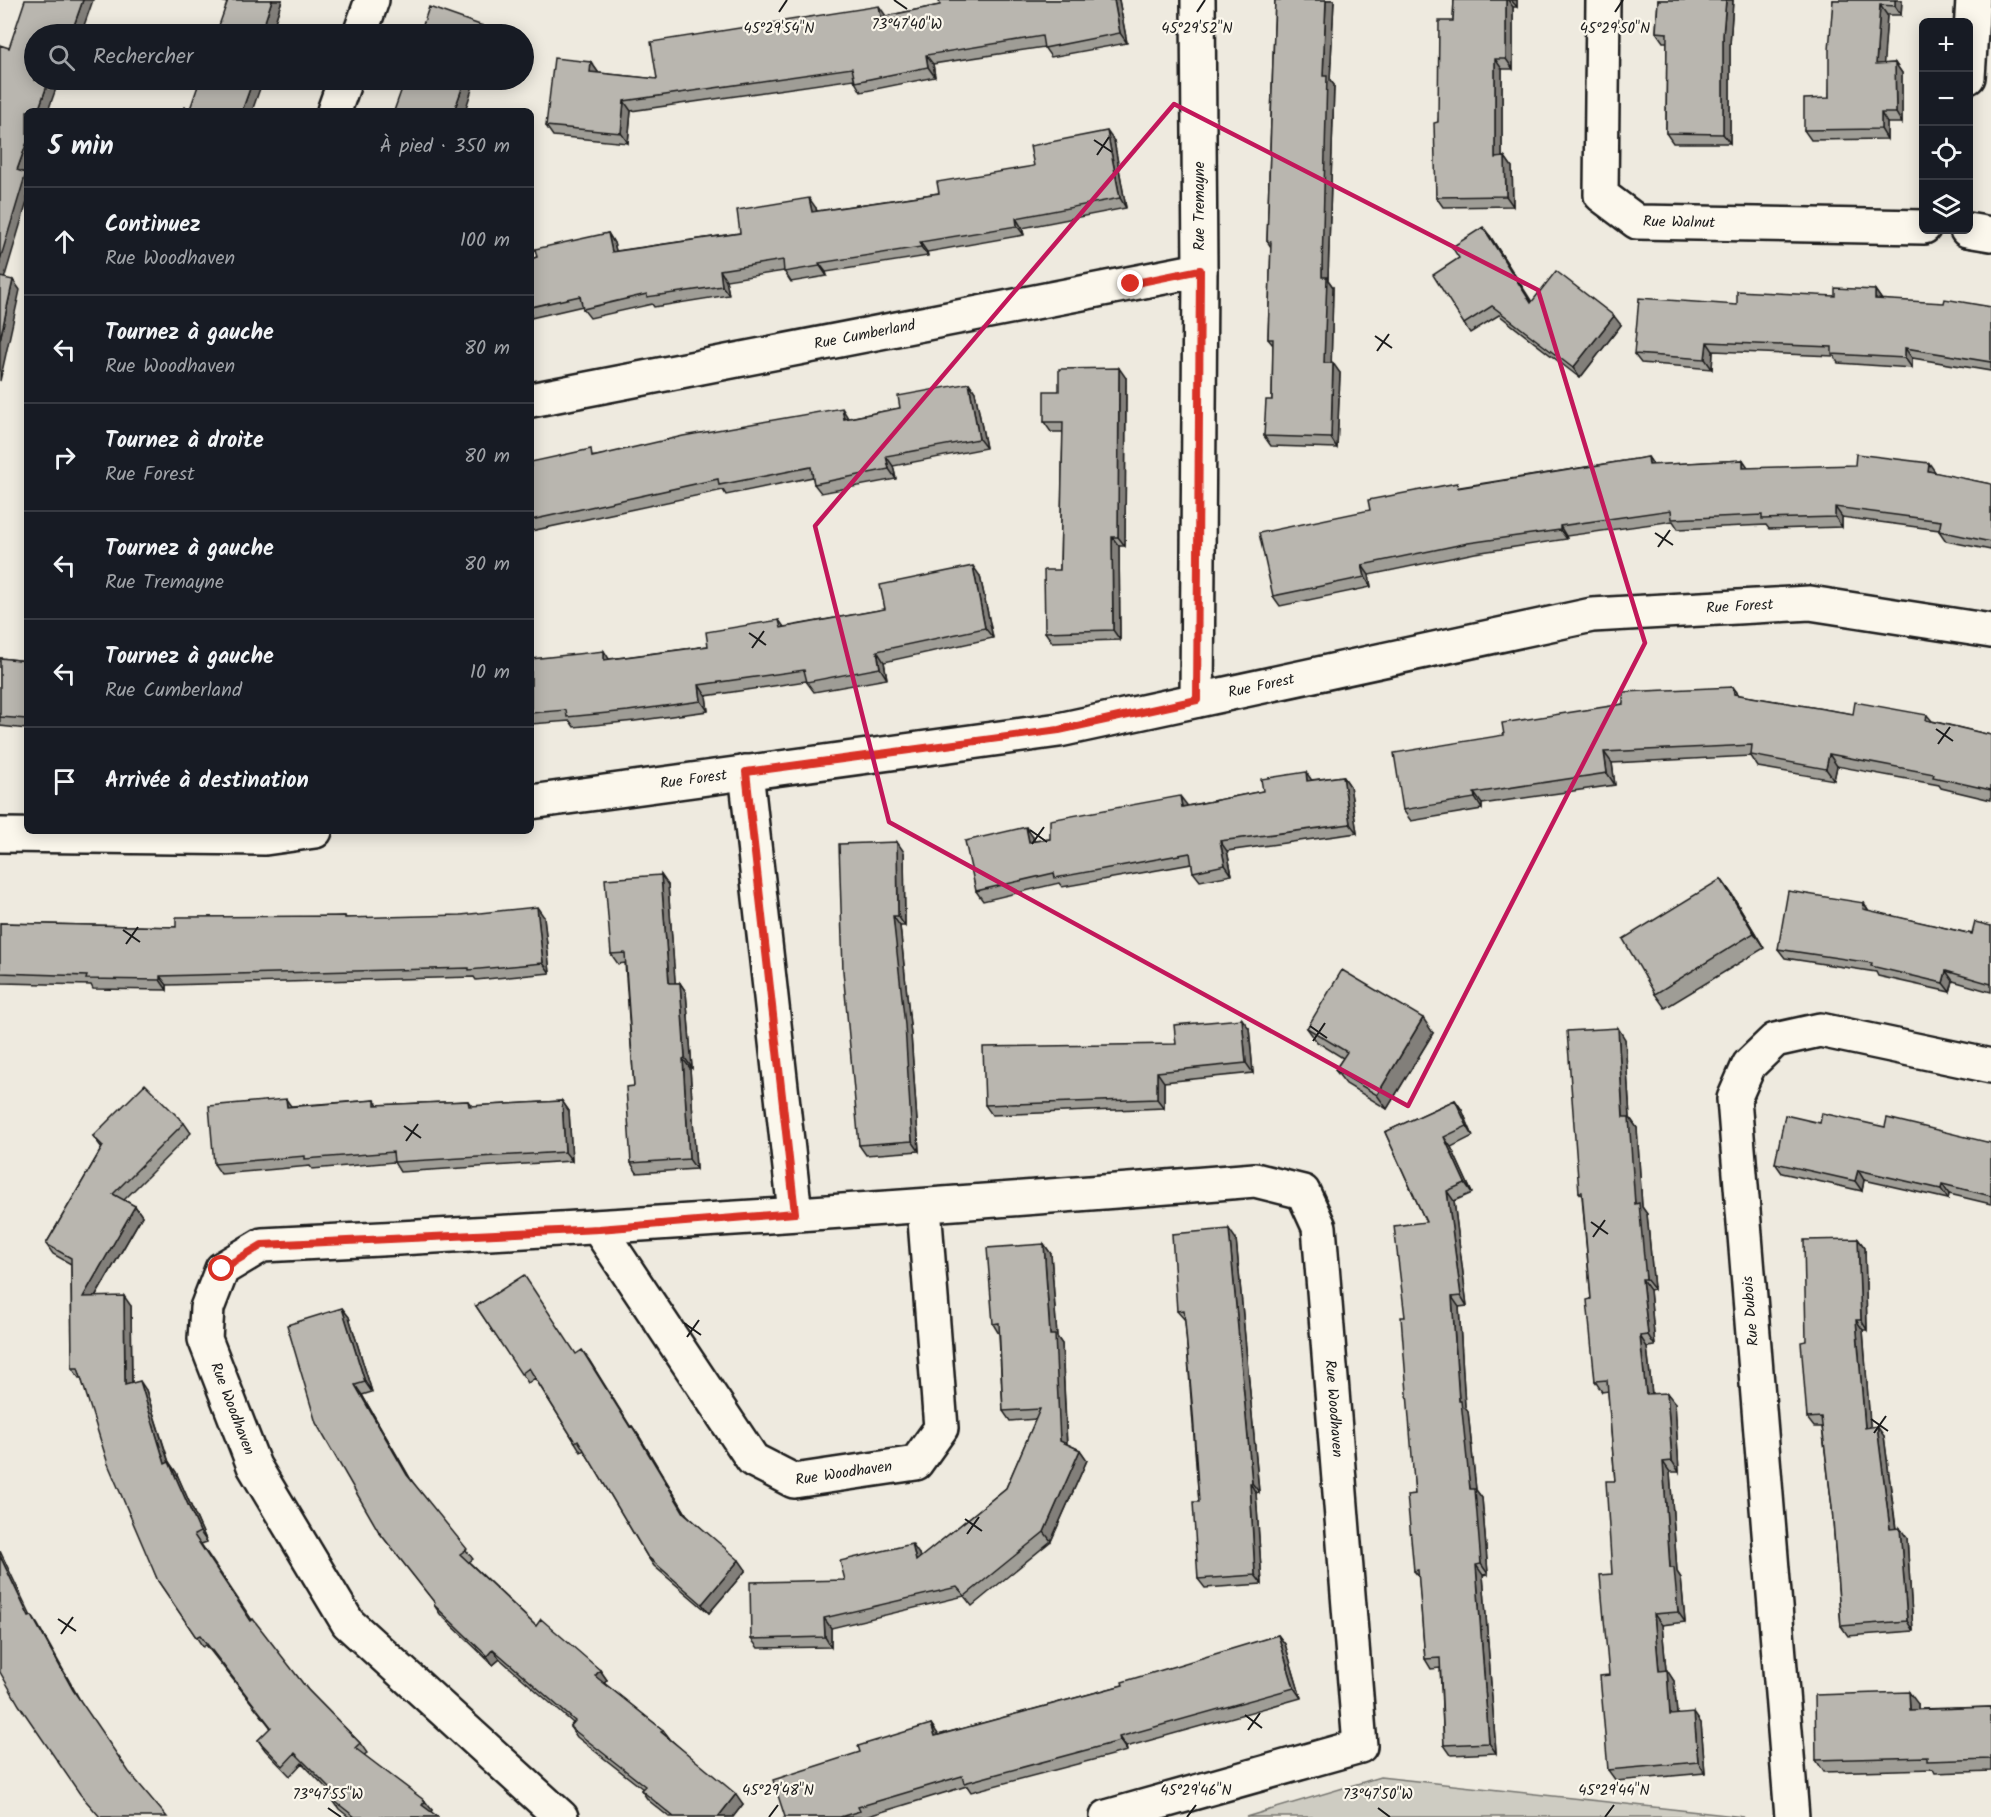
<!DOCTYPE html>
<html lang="fr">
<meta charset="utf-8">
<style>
body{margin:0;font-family:Kalam,sans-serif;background:#242831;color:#f1f3f6}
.controls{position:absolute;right:18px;top:18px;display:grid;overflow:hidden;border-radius:9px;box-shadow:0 3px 15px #0003}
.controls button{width:54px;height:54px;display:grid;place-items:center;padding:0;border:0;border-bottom:2px solid #363941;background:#171b24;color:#f1f3f6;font:30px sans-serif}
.stop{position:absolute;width:18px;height:18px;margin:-14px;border:4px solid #d93025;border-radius:50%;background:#fff}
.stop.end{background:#d93025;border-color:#fff;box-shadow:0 2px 6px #0008}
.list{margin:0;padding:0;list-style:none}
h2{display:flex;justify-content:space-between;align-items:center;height:78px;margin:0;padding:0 24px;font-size:26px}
h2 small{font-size:20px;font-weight:400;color:#9ea1a6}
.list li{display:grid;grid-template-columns:39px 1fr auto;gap:18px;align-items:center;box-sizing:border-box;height:108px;padding:0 24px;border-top:2px solid #363941}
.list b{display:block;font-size:22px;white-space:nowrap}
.list p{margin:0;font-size:20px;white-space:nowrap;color:#9ea1a6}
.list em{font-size:20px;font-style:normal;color:#9ea1a6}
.icon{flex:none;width:33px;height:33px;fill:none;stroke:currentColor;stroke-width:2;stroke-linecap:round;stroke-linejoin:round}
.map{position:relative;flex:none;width:1991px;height:1817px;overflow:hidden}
.search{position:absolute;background:#171b24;box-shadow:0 3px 15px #0003;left:24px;top:24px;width:510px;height:66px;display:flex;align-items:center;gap:15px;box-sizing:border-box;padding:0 21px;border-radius:33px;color:#9ea1a6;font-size:22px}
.panel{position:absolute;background:#171b24;box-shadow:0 3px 15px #0003;left:24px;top:108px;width:510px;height:726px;border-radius:9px}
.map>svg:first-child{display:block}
</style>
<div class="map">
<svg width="1991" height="1817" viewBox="0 0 1991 1817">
<rect width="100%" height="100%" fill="#eeeadf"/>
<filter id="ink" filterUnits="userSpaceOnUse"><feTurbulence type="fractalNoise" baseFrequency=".0167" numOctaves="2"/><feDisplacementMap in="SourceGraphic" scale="12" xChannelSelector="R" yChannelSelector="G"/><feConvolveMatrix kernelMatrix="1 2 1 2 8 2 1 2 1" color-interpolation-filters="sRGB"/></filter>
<g filter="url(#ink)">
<!-- green -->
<path fill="#ceccc2" stroke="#75746f" stroke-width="1.5" d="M 1380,1777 L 1744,1817 L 1246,1817 Z"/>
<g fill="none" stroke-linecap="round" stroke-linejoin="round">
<defs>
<g id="street">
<path id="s1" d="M 1603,0 L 1601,195 L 1637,222 L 1924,227"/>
<path d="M 360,34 L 372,0"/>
<path d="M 1968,77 L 1973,0"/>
<path d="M 334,111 L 345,80"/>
<path d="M 1967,230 L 1991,234"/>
<path id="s2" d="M 531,400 L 1200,270"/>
<path d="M 1197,700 L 1200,270 L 1198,0"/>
<path d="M 746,772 L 795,1213"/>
<path id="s3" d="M 531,802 L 1059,730 L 1592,615 L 1810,603 L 1991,631"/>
<path d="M 0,835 L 265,838 L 315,831"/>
<path id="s4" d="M 599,1229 L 753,1460 L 794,1481 L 916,1463 L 941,1428 L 924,1207"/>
<path id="s5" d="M 561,1817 L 348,1623 L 254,1466 L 205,1339 L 207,1308 L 222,1269 L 262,1245 C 594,1229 924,1207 1255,1180 L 1303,1192 L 1319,1227 L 1360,1746 L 1107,1817"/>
<path d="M 1792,1817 L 1734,1099 L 1749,1065 L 1775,1040 L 1820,1030 L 1991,1066"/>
</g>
</defs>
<!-- street casing -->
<use href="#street" stroke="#1c1c1c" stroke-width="38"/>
<!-- street -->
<use href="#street" stroke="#fbf7ec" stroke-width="33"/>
</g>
<!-- wall -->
<path fill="#9f9d96" stroke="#1c1c1c" stroke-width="1.5" d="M 219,0 L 282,0 L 271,34 L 227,3 Z
M 939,0 L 1119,0 L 1127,43 L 1051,57 L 1044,47 L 933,64 L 935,77 L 861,92 L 855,82 L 854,79 L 631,111 L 628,143 L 553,136 L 546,126 L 591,62 L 598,72 L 598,73 L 657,79 L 886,16 L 940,5 Z
M 1275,0 L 1334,0 L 1330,80 L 1334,85 L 1328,278 L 1328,280 L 1333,287 L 1331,363 L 1340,373 L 1337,448 L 1271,446 L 1264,436 L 1272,400 L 1273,345 L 1268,339 L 1271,247 L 1267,241 Z
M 1454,0 L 1517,0 L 1517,7 L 1513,7 L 1513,69 L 1502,69 L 1502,157 L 1505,157 L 1512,167 L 1513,206 L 1443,207 L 1436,197 L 1438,122 L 1453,21 Z
M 1658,0 L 1733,0 L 1730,45 L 1730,143 L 1673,143 L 1666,133 L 1667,42 L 1663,42 L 1656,32 Z
M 1833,0 L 1902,0 L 1901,15 L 1887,15 L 1883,64 L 1895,63 L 1902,73 L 1902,123 L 1887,123 L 1887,139 L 1811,140 L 1804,130 L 1829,98 Z
M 1114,141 L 1126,208 L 1022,228 L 1024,235 L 927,252 L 928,256 L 826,272 L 827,276 L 791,282 L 784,271 L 726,280 L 729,295 L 654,307 L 652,304 L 590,318 L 583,309 L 583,306 L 531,318 L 531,259 L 608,233 L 614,243 L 616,251 L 740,233 L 816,208 L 817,211 L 939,193 L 1034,166 Z
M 1490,236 L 1532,302 L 1621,325 L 1580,378 L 1499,315 L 1470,333 L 1464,324 L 1459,258 Z
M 1875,290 L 1882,300 L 1991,307 L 1991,371 L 1912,358 L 1912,368 L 1838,363 L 1834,356 L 1713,351 L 1712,369 L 1641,363 L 1634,354 L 1737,305 L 1835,296 Z
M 1126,378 L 1125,546 L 1119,546 L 1120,640 L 1052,642 L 1045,632 L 1060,570 L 1063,432 L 1051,432 L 1044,422 L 1059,391 Z
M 969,383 L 975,392 L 986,448 L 893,466 L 896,479 L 821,493 L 814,484 L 813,477 L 726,495 L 723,490 L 531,531 L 531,462 L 596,456 L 849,418 L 900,408 Z
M 1648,457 L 1653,465 L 1743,460 L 1748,468 L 1936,473 L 1991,484 L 1991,550 L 1946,541 L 1939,531 L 1939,530 L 1842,517 L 1842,527 L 1769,529 L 1766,525 L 1678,529 L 1673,521 L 1566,536 L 1567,539 L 1475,553 L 1369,575 L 1371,587 L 1280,606 L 1273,596 L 1370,510 L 1460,487 Z
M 980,576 L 993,638 L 884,662 L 887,679 L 814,692 L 806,681 L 706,696 L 708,711 L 635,721 L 574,727 L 570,721 L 531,724 L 531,659 L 609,659 L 708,646 L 779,620 L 784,627 L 885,609 Z
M 0,658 L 27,661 L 27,729 L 0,726 Z
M 1733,687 L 1739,695 L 1853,714 L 1927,715 L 1932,721 L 1991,735 L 1991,800 L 1941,788 L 1939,785 L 1837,766 L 1834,780 L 1758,767 L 1751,756 L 1612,763 L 1615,785 L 1482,804 L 1482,809 L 1411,821 L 1403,810 L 1504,735 L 1623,704 Z
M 1343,776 L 1350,786 L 1357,833 L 1227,851 L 1232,875 L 1200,881 L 1193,872 L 1192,864 L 1062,887 L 1059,883 L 983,901 L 976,891 L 1033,837 L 1034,841 L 1050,839 L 1187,806 L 1263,791 L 1311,780 Z
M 904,852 L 905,926 L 900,926 L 911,1035 L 919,1151 L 866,1155 L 859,1145 Z
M 661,875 L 668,885 L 675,983 L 680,983 L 686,992 L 692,1068 L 690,1068 L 696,1169 L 637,1173 L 631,1163 L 634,1086 L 625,963 L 618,964 L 611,954 Z
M 1721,879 L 1731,893 L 1764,948 L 1665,1008 L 1655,994 Z
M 1864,903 L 1869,911 L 1972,934 L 1991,926 L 1991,992 L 1953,981 L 1950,992 L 1878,976 L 1876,972 L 1785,958 L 1778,949 Z
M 345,916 L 346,918 L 544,917 L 550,973 L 476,980 L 474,977 L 167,985 L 167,990 L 93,989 L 91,985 L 2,983 L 0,980 L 0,923 L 176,927 Z
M 1249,1028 L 1253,1073 L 1164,1082 L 1164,1108 L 992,1115 L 985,1105 L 1176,1044 Z
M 1307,1028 L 1433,1033 L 1387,1109 L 1346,1084 L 1335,1070 L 1343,1058 L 1317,1042 Z
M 1625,1039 L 1630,1118 L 1637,1128 L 1642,1207 L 1647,1214 L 1654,1289 L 1650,1290 L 1655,1346 L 1647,1347 L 1652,1394 L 1675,1403 L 1679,1472 L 1670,1472 L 1677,1572 L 1681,1578 L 1685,1622 L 1662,1625 L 1666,1670 L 1674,1681 L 1677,1714 L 1701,1723 L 1705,1773 L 1616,1781 L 1608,1770 L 1609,1675 L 1615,1481 L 1608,1391 L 1602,1392 L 1595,1381 L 1591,1299 L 1582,1196 L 1579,1192 Z
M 375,1100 L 378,1105 L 468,1101 L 472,1106 L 562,1101 L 569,1111 L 572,1161 L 400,1172 L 394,1162 L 312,1169 L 310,1166 L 221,1174 L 214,1164 L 291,1106 Z
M 1455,1100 L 1462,1110 L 1473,1136 L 1451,1147 L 1472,1193 L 1454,1201 L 1467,1306 L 1459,1307 L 1465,1407 L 1468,1411 L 1476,1490 L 1482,1498 L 1488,1574 L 1483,1575 L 1496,1753 L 1451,1755 L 1444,1745 L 1440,1668 L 1431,1669 L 1425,1659 L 1419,1577 L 1414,1571 L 1415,1494 L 1405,1317 L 1426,1222 L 1385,1132 Z
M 184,1123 L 191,1133 L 124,1200 L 135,1206 L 142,1216 L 96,1296 L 131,1306 L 132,1383 L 146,1390 L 169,1462 L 176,1472 L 207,1542 L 201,1544 L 252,1620 L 308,1690 L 360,1743 L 367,1753 L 364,1755 L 432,1810 L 431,1812 L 438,1817 L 349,1817 L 339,1809 L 332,1799 L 334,1796 L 302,1763 L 290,1776 L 265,1750 L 258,1740 L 271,1728 L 206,1645 L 203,1647 L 158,1581 L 81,1378 L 79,1378 L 72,1368 L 71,1264 L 53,1254 L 46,1244 L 102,1148 L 93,1136 Z
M 1820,1123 L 1885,1127 L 1991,1143 L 1991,1204 L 1949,1194 L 1948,1199 L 1864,1180 L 1862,1191 L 1782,1173 L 1775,1163 Z
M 1236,1239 L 1259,1492 L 1256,1493 L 1262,1584 L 1205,1588 L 1198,1579 L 1199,1502 L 1185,1320 L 1177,1311 Z
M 1858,1239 L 1865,1248 L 1867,1330 L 1863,1330 L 1870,1427 L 1884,1436 L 1896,1528 L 1907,1538 L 1913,1631 L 1848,1636 L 1841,1626 L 1832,1507 L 1822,1427 L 1814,1427 L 1807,1418 L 1806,1341 Z
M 1044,1244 L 1051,1254 L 1057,1337 L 1062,1344 L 1067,1444 L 1080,1450 L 1087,1460 L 1051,1541 L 972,1606 L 964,1596 L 831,1628 L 831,1647 L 758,1648 L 751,1639 L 845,1580 L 919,1554 L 920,1558 L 1006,1488 L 1036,1419 L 1010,1421 L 1003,1411 L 999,1334 L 993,1324 Z
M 476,1306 L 589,1360 L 630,1427 L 632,1426 L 639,1436 L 686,1514 L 746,1570 L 709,1613 L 654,1566 L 647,1556 L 584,1450 L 581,1452 L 575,1442 L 535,1378 L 528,1383 Z
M 342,1308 L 349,1317 L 372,1392 L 362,1395 L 411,1480 L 473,1559 L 469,1562 L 536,1626 L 600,1670 L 607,1680 L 604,1683 L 663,1730 L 670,1739 L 743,1804 L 733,1817 L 669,1817 L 648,1800 L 641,1790 L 643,1789 L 577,1737 L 570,1727 L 573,1723 L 500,1659 L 493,1665 L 440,1614 L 434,1605 L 435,1603 L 379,1532 Z
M 1278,1635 L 1285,1644 L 1301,1698 L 1126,1747 L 1127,1751 L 971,1792 L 967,1786 L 865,1817 L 785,1817 L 931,1724 L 938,1735 L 1123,1685 Z
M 1918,1704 L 1918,1709 L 1991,1707 L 1991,1771 L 1935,1773 L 1933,1769 L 1824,1772 L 1816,1760 Z"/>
<!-- shaded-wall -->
<path fill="#827f7a" stroke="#1c1c1c" stroke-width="1.5" d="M 83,0 L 93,0 L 81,34 L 71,34 Z
M 272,0 L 282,0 L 271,34 L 261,34 Z
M 1114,0 L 1119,0 L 1127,43 L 1120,33 Z
M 1326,0 L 1334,0 L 1330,80 L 1334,85 L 1328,278 L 1328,280 L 1333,287 L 1331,372 L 1324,363 L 1322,277 L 1323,76 Z
M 1506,0 L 1508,0 L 1513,7 L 1513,69 L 1506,59 Z
M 1511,0 L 1517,0 L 1517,7 Z
M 1726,0 L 1733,0 L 1730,45 L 1730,143 L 1723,134 L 1723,35 Z
M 1895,0 L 1902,0 L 1901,15 L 1895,6 Z
M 1880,5 L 1887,15 L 1883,73 L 1876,64 Z
M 879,6 L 886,16 L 888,27 L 881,17 Z
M 483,26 L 489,34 L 480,34 Z
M 926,55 L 933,64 L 935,77 L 928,67 Z
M 1495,59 L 1502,69 L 1502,167 L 1495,158 Z
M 591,62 L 598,72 L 597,82 L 590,72 Z
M 1895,63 L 1902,73 L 1902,123 L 1896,113 Z
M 49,80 L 59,80 L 48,111 L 38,111 Z
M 253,80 L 263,80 L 252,111 L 242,111 Z
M 465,80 L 475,80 L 465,111 L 454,111 Z
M 624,101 L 631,111 L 628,143 L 621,133 Z
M 1881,113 L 1887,123 L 1887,139 L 1881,129 Z
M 1107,131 L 1114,141 L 1126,208 L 1120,198 Z
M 27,142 L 27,171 L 26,173 L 27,175 L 27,202 L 2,286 L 0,283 L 0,260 L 17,170 Z
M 1505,157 L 1512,167 L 1513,206 L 1506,196 Z
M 809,198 L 816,208 L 818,222 L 812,212 Z
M 1016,218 L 1022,228 L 1024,235 L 1017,226 Z
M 1483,227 L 1490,236 L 1538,313 L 1531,303 Z
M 608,233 L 614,243 L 619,262 L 612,252 Z
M 920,242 L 927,252 L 928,256 L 921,247 Z
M 819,263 L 826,272 L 827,276 L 820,266 Z
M 720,270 L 726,280 L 729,295 L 722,286 Z
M 13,280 L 20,290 L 0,381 L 0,340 Z
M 1875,290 L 1882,300 L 1875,299 Z
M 1614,316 L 1621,325 L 1580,378 L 1573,368 Z
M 1707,342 L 1713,351 L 1712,369 L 1705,359 Z
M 1905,348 L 1912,358 L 1912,368 L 1905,358 Z
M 1333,363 L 1340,373 L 1337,448 L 1331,438 Z
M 1119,368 L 1126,378 L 1125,546 L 1118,537 Z
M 969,383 L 975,392 L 986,448 L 979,439 Z
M 842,408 L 848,418 L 844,419 Z
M 886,456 L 893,466 L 896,479 L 889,469 Z
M 1648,457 L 1655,467 L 1649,465 Z
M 1743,460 L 1750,470 L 1743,468 Z
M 1929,463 L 1936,473 L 1928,471 Z
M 1835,507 L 1842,517 L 1842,527 L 1835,517 Z
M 1560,526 L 1566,536 L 1567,539 L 1560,530 Z
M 1112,537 L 1119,546 L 1120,640 L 1113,630 Z
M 1362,565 L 1369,575 L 1371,587 L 1365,577 Z
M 973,566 L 980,576 L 993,638 L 985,628 Z
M 604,651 L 611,662 L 604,660 Z
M 877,651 L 884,662 L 887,679 L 880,668 Z
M 699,685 L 706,696 L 708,711 L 701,701 Z
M 1733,687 L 1741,698 L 1734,694 Z
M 1604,752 L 1612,763 L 1615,785 L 1607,773 Z
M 1829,754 L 1837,766 L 1834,780 L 1826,769 Z
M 1306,772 L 1313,782 L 1307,781 Z
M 1343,776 L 1350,786 L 1357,833 L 1350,824 Z
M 1474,793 L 1482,804 L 1482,809 L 1475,798 Z
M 1180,796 L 1187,805 L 1189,817 L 1182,807 Z
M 1026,827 L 1033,837 L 1036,852 L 1029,842 Z
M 1220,841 L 1227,851 L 1232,875 L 1225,865 Z
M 897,842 L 904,852 L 905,926 L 898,916 Z
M 661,875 L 668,885 L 676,993 L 669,983 Z
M 1721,879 L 1731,893 L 1764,948 L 1754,933 Z
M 1864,903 L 1870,913 L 1863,909 Z
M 537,907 L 544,917 L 550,973 L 543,963 Z
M 893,916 L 900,926 L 911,1035 L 919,1151 L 912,1141 Z
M 1946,971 L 1953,981 L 1950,992 L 1943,983 Z
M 160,976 L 167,985 L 167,990 L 160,980 Z
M 680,983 L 686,992 L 692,1068 L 685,1058 Z
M 1423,1018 L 1433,1033 L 1387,1109 L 1377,1095 Z
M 1242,1019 L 1249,1028 L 1253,1073 L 1246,1063 Z
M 1618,1028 L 1625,1039 L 1630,1118 L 1637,1128 L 1642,1207 L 1647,1214 L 1654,1289 L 1646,1279 L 1635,1204 L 1623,1117 Z
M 683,1059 L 690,1068 L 696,1169 L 689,1159 Z
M 1157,1072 L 1164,1082 L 1164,1108 L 1157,1099 Z
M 286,1099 L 293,1109 L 287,1107 Z
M 1455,1100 L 1462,1110 L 1473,1136 L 1467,1126 Z
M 562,1101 L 569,1111 L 572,1161 L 565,1152 Z
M 1444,1137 L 1451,1147 L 1472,1193 L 1465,1183 Z
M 1858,1170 L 1864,1180 L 1862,1191 L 1855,1181 Z
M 1942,1184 L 1949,1194 L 1948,1199 L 1941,1189 Z
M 1447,1191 L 1454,1201 L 1467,1306 L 1461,1296 Z
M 135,1206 L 142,1216 L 90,1306 L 83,1297 Z
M 1229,1229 L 1236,1239 L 1259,1492 L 1252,1483 Z
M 1858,1239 L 1865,1248 L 1867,1330 L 1861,1320 Z
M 1044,1244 L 1051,1254 L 1057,1337 L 1062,1344 L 1067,1451 L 1060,1441 L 1050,1335 Z
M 1642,1279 L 1650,1290 L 1655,1346 L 1648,1335 Z
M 124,1296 L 131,1306 L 132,1395 L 125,1385 Z
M 1452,1297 L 1459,1307 L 1465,1407 L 1468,1411 L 1476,1490 L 1482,1498 L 1488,1574 L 1481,1564 L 1470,1489 L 1459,1401 Z
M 342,1308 L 349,1317 L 372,1392 L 365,1382 Z
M 1856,1320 L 1863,1330 L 1871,1437 L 1865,1428 Z
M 1640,1336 L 1647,1347 L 1653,1405 L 1646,1394 Z
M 582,1350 L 589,1360 L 637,1437 L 630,1427 Z
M 140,1381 L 146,1390 L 172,1473 L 165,1464 Z
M 355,1385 L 362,1395 L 414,1485 L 407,1475 Z
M 1667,1393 L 1675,1403 L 1679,1472 L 1672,1461 Z
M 632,1426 L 639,1436 L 691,1522 L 684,1513 Z
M 1877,1426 L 1884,1436 L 1897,1539 L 1890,1529 Z
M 1080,1450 L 1087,1460 L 1051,1541 L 1044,1532 Z
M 169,1462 L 176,1472 L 207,1542 L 200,1532 Z
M 1663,1462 L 1670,1472 L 1677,1572 L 1681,1578 L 1685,1622 L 1678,1612 L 1670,1568 Z
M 1250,1483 L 1256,1493 L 1262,1584 L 1255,1575 Z
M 1900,1528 L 1907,1538 L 1913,1631 L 1907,1621 Z
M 912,1544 L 919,1554 L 923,1571 L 916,1561 Z
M 0,1551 L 36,1627 L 29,1617 L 0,1556 Z
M 739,1560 L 746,1570 L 709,1613 L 702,1604 Z
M 1476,1565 L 1483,1575 L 1496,1753 L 1489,1743 Z
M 1654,1614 L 1662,1625 L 1667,1682 L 1659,1671 Z
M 32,1616 L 38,1625 L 80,1700 L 73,1690 Z
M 824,1618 L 831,1628 L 831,1647 L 825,1637 Z
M 1278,1635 L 1285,1644 L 1301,1698 L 1294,1688 Z
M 493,1649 L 500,1659 L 493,1665 L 487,1656 Z
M 600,1670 L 607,1680 L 602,1686 L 595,1676 Z
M 1667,1670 L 1674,1681 L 1678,1725 L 1670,1715 Z
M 1909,1692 L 1918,1704 L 1918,1721 L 1910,1710 Z
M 1694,1713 L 1701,1723 L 1705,1773 L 1698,1762 Z
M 931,1724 L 938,1734 L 942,1746 L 935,1736 Z
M 663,1730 L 670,1739 L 661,1732 Z
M 1119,1737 L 1126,1747 L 1127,1751 L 1120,1741 Z
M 736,1794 L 743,1804 L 733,1817 L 718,1817 Z
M 425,1801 L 432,1810 L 429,1815 L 422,1805 Z"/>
<!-- building -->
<path fill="#b9b6af" stroke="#1c1c1c" stroke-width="1.5" d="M 25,0 L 83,0 L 71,34 L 34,34 L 34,80 L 49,80 L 38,111 L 27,111 L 27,142 L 17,170 L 26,173 L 0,260 L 0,45 L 9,48 Z
M 228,0 L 272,0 L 261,34 L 216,34 Z
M 939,0 L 1114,0 L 1120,33 L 1044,48 L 1042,36 L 926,55 L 928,67 L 855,82 L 852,68 L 624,101 L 621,133 L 546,126 L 554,58 L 591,62 L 590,72 L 657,79 L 651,42 L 879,6 L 881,17 L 940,5 Z
M 1275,0 L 1326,0 L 1323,76 L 1327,76 L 1322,268 L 1322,277 L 1327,277 L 1324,363 L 1333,363 L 1331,438 L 1264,436 L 1266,400 L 1272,400 L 1273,339 L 1268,339 L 1271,242 L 1267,241 Z
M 1454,0 L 1506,0 L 1506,59 L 1495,59 L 1495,158 L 1505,157 L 1506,196 L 1436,197 L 1434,123 L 1438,122 L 1439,21 L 1453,21 Z
M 1658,0 L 1726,0 L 1723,35 L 1723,134 L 1666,133 L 1667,33 L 1656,32 Z
M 1833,0 L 1895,0 L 1895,6 L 1880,5 L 1876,64 L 1895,63 L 1896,113 L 1881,113 L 1881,129 L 1804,130 L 1804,99 L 1829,98 L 1829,50 Z
M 429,7 L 483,26 L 480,34 L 420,34 Z
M 200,80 L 253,80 L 242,111 L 184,111 L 185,107 L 190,109 Z
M 405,80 L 465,80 L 454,111 L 394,111 Z
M 1107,131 L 1120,198 L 1016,218 L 1017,226 L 920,242 L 921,247 L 819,263 L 820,266 L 784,272 L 783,260 L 720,270 L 722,286 L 647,297 L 647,294 L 583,309 L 580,296 L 531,307 L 531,259 L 537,257 L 535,249 L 608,233 L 612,252 L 740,233 L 737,210 L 809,198 L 812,212 L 939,193 L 937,182 L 1034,166 L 1030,146 Z
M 1483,227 L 1531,303 L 1556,271 L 1614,316 L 1573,368 L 1492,306 L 1464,324 L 1433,275 L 1459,258 L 1452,247 Z
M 0,277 L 13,280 L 0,340 Z
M 1835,288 L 1875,290 L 1875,299 L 1944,303 L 1945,299 L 1991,307 L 1991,362 L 1905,348 L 1905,358 L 1832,354 L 1832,347 L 1707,342 L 1705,359 L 1634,354 L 1639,298 L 1737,305 L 1737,291 L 1835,296 Z
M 1119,368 L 1118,537 L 1112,537 L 1113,630 L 1045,632 L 1044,570 L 1060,570 L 1063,422 L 1044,422 L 1044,391 L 1059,391 L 1059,369 Z
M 969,383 L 979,439 L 886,456 L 889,469 L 814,484 L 811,467 L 719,485 L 718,479 L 531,520 L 531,462 L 591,449 L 592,457 L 683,436 L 842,408 L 844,419 L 900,408 L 898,396 Z
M 1856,454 L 1929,463 L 1928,471 L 1991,484 L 1991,542 L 1939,531 L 1941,521 L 1835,507 L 1835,517 L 1762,519 L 1762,515 L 1672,519 L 1671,510 L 1560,526 L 1560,530 L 1468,543 L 1362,565 L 1365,577 L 1273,596 L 1259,533 L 1370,510 L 1368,500 L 1457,483 L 1458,488 L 1648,457 L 1649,465 L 1743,460 L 1743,468 L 1855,465 Z
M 973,566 L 985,628 L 877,651 L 880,668 L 807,682 L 804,670 L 699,685 L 701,701 L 628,711 L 567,717 L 566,710 L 531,713 L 531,659 L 604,651 L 604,660 L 708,646 L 706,632 L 779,620 L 781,628 L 885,609 L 880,585 Z
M 0,658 L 27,661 L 27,719 L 0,717 Z
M 1733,687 L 1734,694 L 1853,714 L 1855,702 L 1927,715 L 1926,720 L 1991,735 L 1991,790 L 1933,777 L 1934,774 L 1829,754 L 1826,769 L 1751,755 L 1752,745 L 1604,752 L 1607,773 L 1474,793 L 1475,798 L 1403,810 L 1394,753 L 1504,735 L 1502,723 L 1623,704 L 1623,692 Z
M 1306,772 L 1307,781 L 1343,776 L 1350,824 L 1220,841 L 1225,865 L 1193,872 L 1190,853 L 1055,878 L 1054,873 L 976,891 L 965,841 L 1026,827 L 1029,842 L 1050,839 L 1050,820 L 1180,796 L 1182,807 L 1263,791 L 1261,779 Z
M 897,842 L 898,916 L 893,916 L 905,1025 L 912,1141 L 859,1145 L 843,971 L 839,844 Z
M 661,875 L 669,983 L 680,983 L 685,1058 L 683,1059 L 689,1159 L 631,1163 L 626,1087 L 634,1086 L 625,953 L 611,954 L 605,879 Z
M 1721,879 L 1754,933 L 1655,994 L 1623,939 Z
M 1788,891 L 1864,903 L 1863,909 L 1972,934 L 1975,922 L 1991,926 L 1991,984 L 1946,971 L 1943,983 L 1871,966 L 1872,963 L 1778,949 Z
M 537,907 L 543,963 L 469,970 L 469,968 L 160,976 L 160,980 L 86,979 L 87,976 L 0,973 L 0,923 L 176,927 L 176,917 L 345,916 L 345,918 L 461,915 Z
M 1342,970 L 1423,1018 L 1377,1095 L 1335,1070 L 1347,1052 L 1307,1028 Z
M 1242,1019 L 1246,1063 L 1157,1072 L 1157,1099 L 985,1105 L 983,1047 L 1176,1044 L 1174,1025 Z
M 1618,1028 L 1623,1117 L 1629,1117 L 1635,1204 L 1639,1203 L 1646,1279 L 1642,1279 L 1648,1335 L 1640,1336 L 1646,1394 L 1667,1393 L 1672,1461 L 1663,1462 L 1670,1568 L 1674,1568 L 1678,1612 L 1654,1614 L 1659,1671 L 1667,1670 L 1670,1715 L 1694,1713 L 1698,1762 L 1608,1770 L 1600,1676 L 1609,1675 L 1600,1575 L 1612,1574 L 1606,1481 L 1615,1481 L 1607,1380 L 1595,1381 L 1587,1300 L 1591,1299 L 1582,1192 L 1579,1192 L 1567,1031 Z
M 145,1084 L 184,1123 L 113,1194 L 135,1206 L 83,1297 L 124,1296 L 125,1385 L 140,1381 L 165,1464 L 169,1462 L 200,1532 L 194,1535 L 251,1621 L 253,1619 L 308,1690 L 360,1743 L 355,1748 L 425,1801 L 422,1805 L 438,1817 L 355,1817 L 332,1799 L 336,1794 L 295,1753 L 283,1766 L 258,1740 L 271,1727 L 200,1635 L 196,1637 L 158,1581 L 108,1464 L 78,1368 L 72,1368 L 71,1258 L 46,1244 L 103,1146 L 93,1136 Z
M 286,1099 L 287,1107 L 375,1100 L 375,1105 L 468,1101 L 469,1106 L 562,1101 L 565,1152 L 394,1162 L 393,1152 L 305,1159 L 305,1156 L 214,1164 L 209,1106 Z
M 1455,1100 L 1467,1126 L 1444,1137 L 1465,1183 L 1447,1191 L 1461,1296 L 1452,1297 L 1459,1401 L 1461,1401 L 1470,1489 L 1475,1489 L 1481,1564 L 1476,1565 L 1489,1743 L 1444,1745 L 1440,1658 L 1425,1659 L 1418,1570 L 1414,1571 L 1407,1495 L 1415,1494 L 1401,1317 L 1405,1317 L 1394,1226 L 1426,1222 L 1385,1132 Z
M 1822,1113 L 1885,1127 L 1887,1118 L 1991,1143 L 1991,1196 L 1942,1184 L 1941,1189 L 1858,1170 L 1855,1181 L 1775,1163 L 1785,1115 L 1820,1123 Z
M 1229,1229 L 1252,1483 L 1250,1483 L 1255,1575 L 1198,1579 L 1193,1502 L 1199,1502 L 1193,1414 L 1184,1310 L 1177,1311 L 1172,1234 Z
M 1858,1239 L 1861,1320 L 1856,1320 L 1865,1428 L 1877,1426 L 1890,1529 L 1900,1528 L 1907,1621 L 1841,1626 L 1832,1507 L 1821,1417 L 1807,1418 L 1801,1342 L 1806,1341 L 1804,1240 Z
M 1044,1244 L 1050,1335 L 1055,1335 L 1060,1441 L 1080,1450 L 1044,1532 L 965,1596 L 957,1587 L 824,1618 L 825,1637 L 751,1639 L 750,1582 L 845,1580 L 840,1561 L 912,1544 L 916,1561 L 1006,1488 L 1040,1409 L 1003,1411 L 999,1323 L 993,1324 L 987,1248 Z
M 524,1275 L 576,1354 L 582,1350 L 630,1427 L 632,1426 L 684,1513 L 739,1560 L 702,1604 L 647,1556 L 578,1440 L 575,1442 L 529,1368 L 521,1374 L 476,1306 Z
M 342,1308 L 365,1382 L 355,1385 L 407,1475 L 467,1549 L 460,1554 L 536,1626 L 541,1619 L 600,1670 L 595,1676 L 663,1730 L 661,1732 L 736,1794 L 718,1817 L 674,1817 L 641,1790 L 645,1786 L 570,1727 L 575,1721 L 493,1649 L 487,1656 L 434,1605 L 435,1603 L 379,1532 L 316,1423 L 287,1325 Z
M 0,1556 L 29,1617 L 32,1616 L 73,1690 L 129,1772 L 167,1817 L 100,1817 L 80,1794 L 19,1705 L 0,1672 Z
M 1278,1635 L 1294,1688 L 1119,1737 L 1120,1741 L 964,1783 L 962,1776 L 858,1807 L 860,1811 L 840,1817 L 785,1817 L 773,1780 L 860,1752 L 858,1746 L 931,1724 L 935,1736 L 1123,1685 L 1122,1682 Z
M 1909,1692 L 1910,1710 L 1991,1707 L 1991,1759 L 1927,1761 L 1927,1757 L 1816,1760 L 1815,1695 Z"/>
</g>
<g fill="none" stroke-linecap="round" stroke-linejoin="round" filter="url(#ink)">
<!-- route -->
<path stroke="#d93025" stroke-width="8" d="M 222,1269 L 262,1245 L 599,1229 L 795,1213 L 746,772 L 1059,730 L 1197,700 L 1200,270 L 1131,284"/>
</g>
<!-- marked area -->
<path fill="none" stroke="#c2185b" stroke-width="4.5" stroke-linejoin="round" d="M 1174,104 L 1538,290 L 1645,643 L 1408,1106 L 889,822 L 815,526 Z"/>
<!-- ticks -->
<path fill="none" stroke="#1c1c1c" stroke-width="2" d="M 894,0 L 907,9M 779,12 L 787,0M 1197,12 L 1205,0M 1615,12 L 1623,0M 1094,140 L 1112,152M 1097,155 L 1109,137M 1375,336 L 1392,348M 1377,351 L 1389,334M 1655,533 L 1673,545M 1658,547 L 1670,530M 749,633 L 766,645M 752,648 L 764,631M 1936,729 L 1953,741M 1938,744 L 1950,727M 1030,830 L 1047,842M 1032,844 L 1044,827M 123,930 L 140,942M 126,944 L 138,927M 1310,1026 L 1327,1038M 1313,1041 L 1325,1023M 404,1126 L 421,1138M 406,1141 L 418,1124M 1591,1222 L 1608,1234M 1593,1237 L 1605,1220M 684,1323 L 701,1335M 687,1337 L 699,1320M 1871,1419 L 1888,1431M 1874,1433 L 1886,1416M 965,1519 L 982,1531M 967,1534 L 979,1517M 58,1619 L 76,1631M 61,1634 L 73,1617M 1245,1715 L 1262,1728M 1248,1730 L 1260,1713M 328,1808 L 341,1817M 1378,1808 L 1390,1817M 769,1817 L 778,1805M 1187,1817 L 1196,1805M 1605,1817 L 1614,1805"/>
<g text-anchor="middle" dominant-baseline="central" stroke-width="4.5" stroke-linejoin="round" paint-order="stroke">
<!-- street labels -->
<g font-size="15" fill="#1c1c1c" stroke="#fbf7ec">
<text transform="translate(1200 206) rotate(-90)">Rue Tremayne</text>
<text stroke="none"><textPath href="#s1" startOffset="282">Rue Walnut</textPath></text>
<text stroke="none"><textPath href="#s2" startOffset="340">Rue Cumberland</textPath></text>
<text stroke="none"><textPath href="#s3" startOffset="1226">Rue Forest</textPath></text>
<text stroke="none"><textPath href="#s3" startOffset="740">Rue Forest</textPath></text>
<text stroke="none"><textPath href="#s3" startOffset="164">Rue Forest</textPath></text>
<text transform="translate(1751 1311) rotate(-95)">Rue Dubois</text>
<text stroke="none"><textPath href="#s5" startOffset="1992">Rue Woodhaven</textPath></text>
<text transform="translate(232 1409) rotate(69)">Rue Woodhaven</text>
<text stroke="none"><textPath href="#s4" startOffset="374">Rue Woodhaven</textPath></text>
</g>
</g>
<g font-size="15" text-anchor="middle" fill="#1c1c1c" stroke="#fbf7ec" stroke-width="4.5" stroke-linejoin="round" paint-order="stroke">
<text x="907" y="29">73°47'40"W</text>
<text x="779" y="33">45°29'54"N</text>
<text x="1197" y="33">45°29'52"N</text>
<text x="1615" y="33">45°29'50"N</text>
<text x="778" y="1795">45°29'48"N</text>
<text x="1196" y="1795">45°29'46"N</text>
<text x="1614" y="1795">45°29'44"N</text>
<text x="328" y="1799">73°47'55"W</text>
<text x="1378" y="1799">73°47'50"W</text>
</g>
</svg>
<div class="controls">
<button>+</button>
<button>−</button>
<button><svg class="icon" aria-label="locate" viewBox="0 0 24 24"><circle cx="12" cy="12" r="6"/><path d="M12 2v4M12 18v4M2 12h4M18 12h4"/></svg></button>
<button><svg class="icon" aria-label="layers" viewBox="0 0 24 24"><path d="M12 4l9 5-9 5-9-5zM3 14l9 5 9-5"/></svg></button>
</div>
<div class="stop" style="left:222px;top:1269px"></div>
<div class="stop end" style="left:1131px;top:284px"></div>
<div class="search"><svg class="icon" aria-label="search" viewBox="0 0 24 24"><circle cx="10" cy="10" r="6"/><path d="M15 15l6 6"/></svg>Rechercher</div>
<section class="panel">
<h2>5 min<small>À pied · 350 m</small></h2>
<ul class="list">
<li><svg class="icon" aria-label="ahead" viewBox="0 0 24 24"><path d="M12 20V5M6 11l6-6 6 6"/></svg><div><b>Continuez</b><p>Rue Woodhaven</p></div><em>100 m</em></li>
<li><svg class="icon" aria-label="left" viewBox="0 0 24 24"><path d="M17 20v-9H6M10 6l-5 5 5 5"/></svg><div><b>Tournez à gauche</b><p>Rue Woodhaven</p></div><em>80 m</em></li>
<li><svg class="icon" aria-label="right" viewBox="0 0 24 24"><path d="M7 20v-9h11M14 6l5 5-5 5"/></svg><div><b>Tournez à droite</b><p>Rue Forest</p></div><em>80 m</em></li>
<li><svg class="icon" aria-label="left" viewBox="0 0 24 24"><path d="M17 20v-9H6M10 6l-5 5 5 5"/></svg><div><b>Tournez à gauche</b><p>Rue Tremayne</p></div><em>80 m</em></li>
<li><svg class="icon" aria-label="left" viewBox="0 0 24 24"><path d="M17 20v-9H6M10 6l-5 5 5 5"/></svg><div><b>Tournez à gauche</b><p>Rue Cumberland</p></div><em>10 m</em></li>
<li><svg class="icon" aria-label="arrive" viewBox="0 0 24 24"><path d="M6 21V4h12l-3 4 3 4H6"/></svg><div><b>Arrivée à destination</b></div></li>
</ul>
</section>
</div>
